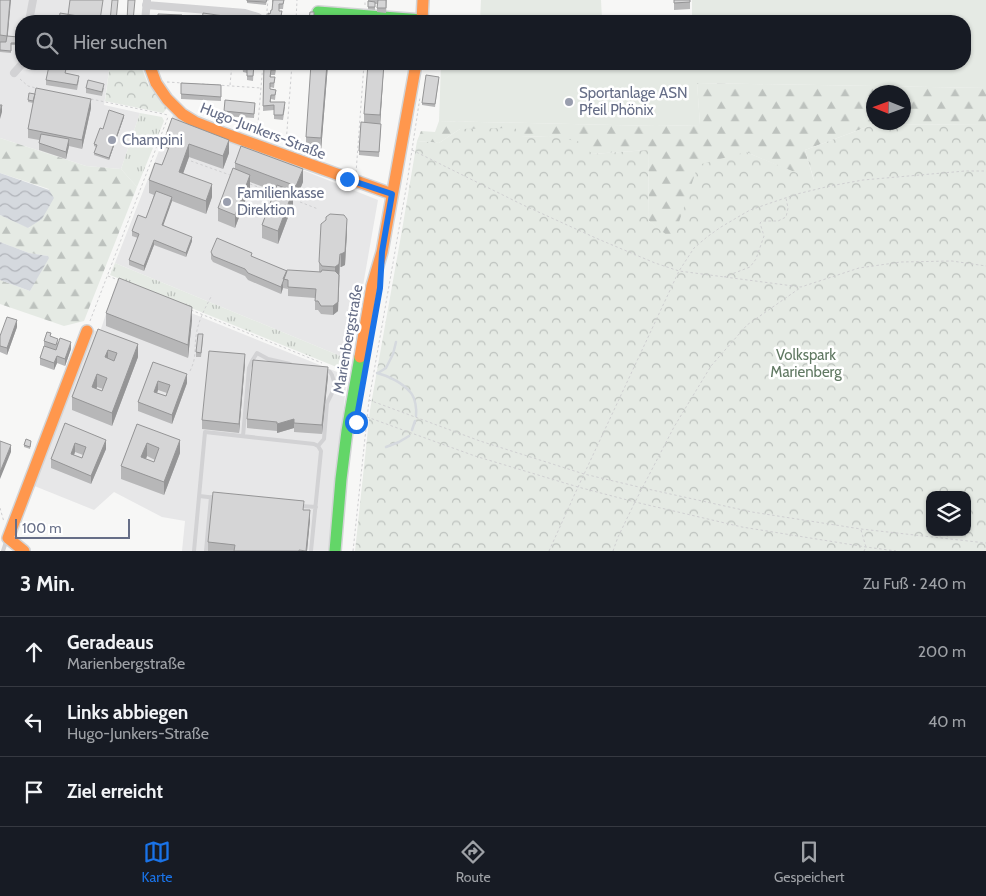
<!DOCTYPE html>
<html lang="de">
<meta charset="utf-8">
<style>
body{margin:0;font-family:Cabin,sans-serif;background:#20242c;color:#f1f3f6}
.controls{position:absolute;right:15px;bottom:15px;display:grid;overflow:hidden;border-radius:10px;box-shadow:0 1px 4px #0004}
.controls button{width:45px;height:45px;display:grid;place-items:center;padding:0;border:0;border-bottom:1px solid #363941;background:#171b24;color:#f1f3f6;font:25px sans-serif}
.compass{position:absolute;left:866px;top:85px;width:45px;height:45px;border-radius:50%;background:#171b24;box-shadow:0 1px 4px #0004;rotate:271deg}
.scale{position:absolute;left:15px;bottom:12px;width:115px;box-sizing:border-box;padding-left:5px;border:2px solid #666e87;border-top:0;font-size:14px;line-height:18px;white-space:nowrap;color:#666e87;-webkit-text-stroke:4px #fff;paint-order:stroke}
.stop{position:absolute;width:15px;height:15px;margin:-11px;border:4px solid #1a73e8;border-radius:50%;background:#fff}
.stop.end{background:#1a73e8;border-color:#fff;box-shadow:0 1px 5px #0008}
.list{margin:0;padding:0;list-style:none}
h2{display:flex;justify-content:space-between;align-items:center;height:65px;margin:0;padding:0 20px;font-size:21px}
h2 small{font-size:16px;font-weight:400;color:#9ea1a6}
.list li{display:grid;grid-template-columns:32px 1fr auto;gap:15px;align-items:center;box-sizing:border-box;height:70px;padding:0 20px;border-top:1px solid #363941}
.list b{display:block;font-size:19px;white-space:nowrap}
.list p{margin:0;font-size:16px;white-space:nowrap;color:#9ea1a6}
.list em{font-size:16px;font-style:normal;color:#9ea1a6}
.icon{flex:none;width:28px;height:28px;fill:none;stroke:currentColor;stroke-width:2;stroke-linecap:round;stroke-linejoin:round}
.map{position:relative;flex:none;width:986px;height:551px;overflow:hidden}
.search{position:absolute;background:#171b24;box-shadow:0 1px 4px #0004;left:15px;right:15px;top:15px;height:55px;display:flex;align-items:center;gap:12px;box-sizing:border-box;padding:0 18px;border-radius:20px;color:#9ea1a6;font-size:19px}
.sheet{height:275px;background:#171b24}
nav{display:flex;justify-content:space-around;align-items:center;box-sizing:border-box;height:70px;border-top:1px solid #363941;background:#171b24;font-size:14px;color:#9ea1a6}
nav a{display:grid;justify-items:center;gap:2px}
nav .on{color:#1a73e8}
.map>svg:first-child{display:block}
</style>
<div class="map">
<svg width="986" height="551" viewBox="0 0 986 551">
<defs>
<pattern id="grass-tufts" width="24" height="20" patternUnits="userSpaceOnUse" patternTransform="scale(1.25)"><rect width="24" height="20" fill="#e5eae4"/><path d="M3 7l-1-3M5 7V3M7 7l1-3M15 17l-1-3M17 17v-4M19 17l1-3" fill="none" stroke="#bdc2be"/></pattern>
<pattern id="forest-firs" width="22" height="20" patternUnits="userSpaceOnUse" patternTransform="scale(1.25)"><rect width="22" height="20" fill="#e5eae4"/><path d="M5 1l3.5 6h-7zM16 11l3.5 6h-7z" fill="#bdc2be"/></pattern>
<pattern id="park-crowns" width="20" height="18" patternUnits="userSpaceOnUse" patternTransform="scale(1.25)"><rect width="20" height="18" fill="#e5eae4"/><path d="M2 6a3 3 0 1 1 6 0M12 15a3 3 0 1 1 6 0" fill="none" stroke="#bdc2be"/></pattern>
<pattern id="water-waves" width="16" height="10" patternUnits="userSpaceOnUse" patternTransform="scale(1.25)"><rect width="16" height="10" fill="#d5d9de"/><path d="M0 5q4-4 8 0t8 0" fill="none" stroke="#b1b4ba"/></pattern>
</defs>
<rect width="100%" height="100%" fill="#f7f7f6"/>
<!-- built -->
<path fill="#e7e7e8" d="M 0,0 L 111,0 L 110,21 L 21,21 L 21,64 L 110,64 L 104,105 L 140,113 L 121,169 L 86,166 L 0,138 Z
M 173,115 L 188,124 L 207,132 L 378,200 L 350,360 L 115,263 Z
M 116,283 L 206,319 L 347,376 L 329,551 L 182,551 L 185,521 L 162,517 L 114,492 L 94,510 L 32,485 L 90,329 L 100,332 Z"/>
<!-- grass -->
<path fill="url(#grass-tufts)" d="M 140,113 L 162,117 L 164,121 L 137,187 L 121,169 Z
M 115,263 L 350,360 L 348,369 L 344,370 L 110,275 Z"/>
<!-- forest -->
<path fill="url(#forest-firs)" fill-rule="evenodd" d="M 697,83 L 986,88 L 986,125 L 875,124 L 805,150 L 814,181 L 746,152 L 673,241 L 649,221 L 648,150 L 592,154 L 549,136 L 521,137 L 460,129 L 439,143 L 417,141 L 421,131 L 435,132 L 439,121 L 656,126 L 700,125 ZM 874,92 L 904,92 L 904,122 L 874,122 Z
M 0,138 L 86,166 L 121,169 L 137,187 L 84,321 L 64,326 L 0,304 L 0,280 L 30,291 L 48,256 L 29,253 L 0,242 L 0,215 L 29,228 L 49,189 L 0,173 Z"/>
<!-- park -->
<path fill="url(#park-crowns)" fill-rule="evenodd" d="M 110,64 L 140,64 L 148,84 L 167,108 L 163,113 L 105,101 Z
M 875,124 L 986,125 L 986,551 L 355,551 L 370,410 L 402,230 L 417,141 L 439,143 L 460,129 L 515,128 L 522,137 L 549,136 L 581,142 L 592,154 L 648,150 L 649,221 L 673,240 L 698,165 L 746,152 L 814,180 L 805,150 ZM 930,495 L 967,495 L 967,532 L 930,532 Z"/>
<!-- pitch -->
<path fill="#e5eae4" d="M 481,0 L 601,0 L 602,19 L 651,16 L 652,17 L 692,15 L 692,0 L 986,0 L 986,88 L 697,83 L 700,125 L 656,126 L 439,121 L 441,64 L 965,64 L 965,21 L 480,21 Z"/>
<!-- water -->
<path fill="url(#water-waves)" d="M 0,173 L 49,190 L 54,198 L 42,219 L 28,228 L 0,215 Z
M 0,242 L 29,253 L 48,256 L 49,258 L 30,291 L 0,280 Z"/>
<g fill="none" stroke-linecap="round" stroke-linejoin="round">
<!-- stream -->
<path stroke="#d5d9de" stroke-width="2.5" d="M 342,367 L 347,367 L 346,358
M 377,373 C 389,376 403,383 411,393 C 415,398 417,409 416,416
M 378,373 L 386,368 L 393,354 L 396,342
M 412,430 L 415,421
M 386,447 L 399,442 L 409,436"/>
<defs>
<path id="fast" d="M 318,12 L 422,20
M 335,551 L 341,479 L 347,431 L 360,357"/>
<path id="slow" d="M 422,21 L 423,0
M 149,64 L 156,83 L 167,99 L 182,114 L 195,122 L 223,133 L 392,194
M 360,357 L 372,286 L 382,252 L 416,64
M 24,551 L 8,538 L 87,331"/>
</defs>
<!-- fast casing -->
<use href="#fast" stroke="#d3d4d6" stroke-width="14"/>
<!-- slow casing -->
<use href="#slow" stroke="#d3d4d6" stroke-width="14"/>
<!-- path -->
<path stroke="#cfcfd1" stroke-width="1" stroke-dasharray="2.5 2.5" stroke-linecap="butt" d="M 365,5 L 365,0
M 266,21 L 268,0
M 296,21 L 297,0
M 20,79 L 28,86 L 36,88
M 167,82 L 183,83
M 202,84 L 261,88
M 230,85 L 232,64
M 91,99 L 168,115
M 257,135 L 263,64
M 286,144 L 292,64
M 412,150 L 523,205 L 598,239 L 655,263 L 679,271 L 801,287 L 859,268 L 901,262 L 952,261 L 986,266
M 191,161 L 230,175
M 356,173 L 364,64
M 250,184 L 263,189
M 300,202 L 318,209
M 108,276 L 118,280
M 724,277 L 750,267 L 756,259 L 764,236 L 760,223 L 762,221 L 778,221 L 786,217 L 788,208 L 786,198
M 191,310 L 322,363
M 90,321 L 168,117
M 335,368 L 348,373
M 190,371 C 197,357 194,350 196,336 C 198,321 205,308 212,295
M 369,400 L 480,441 L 584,474 L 643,488 L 752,512 L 861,529 L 986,543
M 367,417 L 475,456 L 578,487 L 635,502 L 742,527 L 866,547 L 896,551
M 0,508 L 4,522
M 861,530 L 866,547 L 864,551
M 353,551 L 369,400 L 407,183 L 420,97
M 549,551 L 578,487 L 679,271 L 694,248 L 707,237 L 721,227 L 750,210 L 797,194 L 830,186 L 863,180 L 965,171 L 986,171
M 613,551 L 618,537 L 635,502 L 674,427 L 711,366 L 747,325 L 800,288"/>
<!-- lane -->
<path stroke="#d2d2d4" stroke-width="4" d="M 243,436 L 249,368 L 252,361 L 257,353 L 268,359 L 290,364
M 318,446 L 324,439 L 327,403 L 334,389 L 335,385 L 332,375 L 330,372 L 324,369
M 199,496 L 217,498
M 301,506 L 316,507
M 3,551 L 7,539
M 194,551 L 205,432 L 314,444 L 318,446 L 321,451 L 311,551
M 206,551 L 211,497"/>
<!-- street -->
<path stroke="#d2d2d4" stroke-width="8" d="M 146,5 L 245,13 L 258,17
M 29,21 L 33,0
M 145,21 L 147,1
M 14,73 L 22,64"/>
<!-- fast -->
<use href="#fast" stroke="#63d668" stroke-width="11"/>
<!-- slow -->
<use href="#slow" stroke="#ff974d" stroke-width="11"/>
</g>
<!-- wall -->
<path fill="#b7b7b8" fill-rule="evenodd" d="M 0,0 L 8,36 L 18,37 L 17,45 L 11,45 L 11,53 L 0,52 Z
M 247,0 L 267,0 L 266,5 L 247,3 Z
M 272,0 L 284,0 L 283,9 L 279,9 L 279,11 L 282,11 L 281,21 L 268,21 L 268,13 L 270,14 L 272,10 L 273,3 L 272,2 Z
M 368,0 L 387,0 L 386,13 L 377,12 L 377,4 L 375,4 L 375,10 L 368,9 Z
M 674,0 L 690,0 L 690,9 L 674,10 Z
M 310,12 L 314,12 L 314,21 L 309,21 Z
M 160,64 L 216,64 L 215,69 Z
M 242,64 L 254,64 L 253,81 L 247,80 L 247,73 L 243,72 Z
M 264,64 L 278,64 L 277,70 L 276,70 L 275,75 L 271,75 L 271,77 L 275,77 L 274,88 L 270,87 L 270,89 L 276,90 L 275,100 L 271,99 L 271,102 L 285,107 L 283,120 L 274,119 L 274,110 L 263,111 Z
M 328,64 L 321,151 L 306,150 L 306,137 Z
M 384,64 L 380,124 L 381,128 L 379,157 L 359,155 L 359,151 L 364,122 L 364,114 Z
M 439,79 L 435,107 L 422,105 L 422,103 Z
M 46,80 L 79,80 L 77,90 L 46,85 Z
M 181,83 L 221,85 L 221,101 L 181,99 Z
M 86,88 L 104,88 L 102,96 L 86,93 Z
M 28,100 L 91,108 L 82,149 L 69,146 L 66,159 L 39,150 L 39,140 L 28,138 L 28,129 L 33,103 L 28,102 Z
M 255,103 L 254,118 L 224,116 L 224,111 Z
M 124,117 L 109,160 L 94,155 L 96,147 L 94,146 L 94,144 L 103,129 Z
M 248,124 L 256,125 L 255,134 L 248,133 Z
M 261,128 L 268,129 L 268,138 L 261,137 Z
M 166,135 L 229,153 L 223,169 L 189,157 L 183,173 L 212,197 L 206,214 L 172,201 L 163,225 L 192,241 L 186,257 L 154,245 L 144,271 L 129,265 L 129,260 L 138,238 L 132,236 L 132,231 L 146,218 L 154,195 L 149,193 L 149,180 L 162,165 L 168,149 L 166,148 Z
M 235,163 L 303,182 L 296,199 L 293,198 L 293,204 L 278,244 L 262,238 L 262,225 L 274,191 L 250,182 L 250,188 L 235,228 L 218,221 L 218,208 L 235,169 Z
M 347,232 L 345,265 L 341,267 L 340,267 L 338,311 L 333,315 L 321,314 L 318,310 L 315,310 L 315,298 L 288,296 L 288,289 L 283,288 L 281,294 L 248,280 L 245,276 L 213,262 L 211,259 L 211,252 L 252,257 L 287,271 L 319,272 L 319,262 Z
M 106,313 L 192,320 L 188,358 L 106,326 Z
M 17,327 L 7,355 L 0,352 L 0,336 Z
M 98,329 L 138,357 L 112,426 L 72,410 L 72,397 ZM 97,387 L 103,389 L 102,391 L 96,389 Z
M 51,336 L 58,343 L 71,349 L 65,366 L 57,363 L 54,370 L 40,365 L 40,358 L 44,346 L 44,341 Z
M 203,339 L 201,357 L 196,357 L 196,352 Z
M 153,362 L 187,383 L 172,424 L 138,411 L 138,402 ZM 158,390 L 167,393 L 166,396 L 157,393 Z
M 245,363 L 239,433 L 202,429 L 202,420 Z
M 328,376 L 322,434 L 294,432 L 294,428 L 277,433 L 277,431 L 247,428 L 247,419 Z
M 65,423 L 106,449 L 91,484 L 51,468 L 51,459 ZM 75,452 L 83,455 L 82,458 L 74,455 Z
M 137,424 L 180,453 L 164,495 L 121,479 L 121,466 ZM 147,456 L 155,460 L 154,462 L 146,459 Z
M 31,443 L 30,449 L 24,447 L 24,445 Z
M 304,510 L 310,519 L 307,551 L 208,551 L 208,542 Z"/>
<!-- shaded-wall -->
<path fill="#959596" d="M 10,0 L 11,0 L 7,44 L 7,36 Z
M 327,64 L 328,64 L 321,151 L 321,138 Z
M 384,64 L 380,128 L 380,115 Z
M 91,99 L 91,108 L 82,149 L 82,140 Z
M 2,105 L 2,112 L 0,119 L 0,112 Z
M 124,115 L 124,117 L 109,160 L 109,158 Z
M 69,139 L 69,146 L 66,159 L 66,152 Z
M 229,140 L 229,153 L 223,169 L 223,156 Z
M 189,144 L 189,157 L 179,185 L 179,172 Z
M 303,169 L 303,182 L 296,199 L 296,186 Z
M 250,175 L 250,188 L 235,228 L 235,215 Z
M 212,184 L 212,197 L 206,214 L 206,201 Z
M 293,191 L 293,204 L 278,244 L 278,231 Z
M 172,197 L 172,201 L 162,229 L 162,225 Z
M 347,219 L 347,232 L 345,265 L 341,267 L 341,254 Z
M 192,237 L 192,241 L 186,257 L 186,253 Z
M 154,240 L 154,245 L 144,271 L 144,266 Z
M 340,254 L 339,277 L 335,280 L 335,267 Z
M 339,275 L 338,311 L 333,315 L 333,306 Z
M 283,281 L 283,288 L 281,294 L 281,287 Z
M 192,307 L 192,320 L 188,358 L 188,345 Z
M 17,320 L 17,327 L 7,355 L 7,348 Z
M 71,342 L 71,349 L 65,366 L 65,359 Z
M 138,344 L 138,357 L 112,426 L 112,413 Z
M 108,350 L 108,363 L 105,357 Z
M 245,354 L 245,363 L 239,433 L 239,424 Z
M 57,356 L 57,363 L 54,370 L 54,363 Z
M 328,367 L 328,376 L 322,434 L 322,425 Z
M 97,374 L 97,387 L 92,400 L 92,387 Z
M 187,374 L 187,383 L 172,424 L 172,415 Z
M 158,381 L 158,390 L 154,401 L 154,392 Z
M 294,419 L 294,428 L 277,433 L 277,424 Z
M 106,440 L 106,449 L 91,484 L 91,476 Z
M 180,440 L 180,453 L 164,495 L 164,482 Z
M 75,443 L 75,452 L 71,463 L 71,454 Z
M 147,443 L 147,456 L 141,470 L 141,457 Z
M 11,445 L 11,452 L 0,479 L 0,472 Z
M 310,510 L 310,519 L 307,551 L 306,551 Z"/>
<!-- building -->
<path fill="#d5d5d6" stroke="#959596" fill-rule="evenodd" d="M 0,0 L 10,0 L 7,36 L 0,35 Z
M 70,0 L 103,0 L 100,20 L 68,15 Z
M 112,0 L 118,0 L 116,21 L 110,21 Z
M 128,0 L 135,0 L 133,21 L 127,21 Z
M 247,0 L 267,0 L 266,2 L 247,1 Z
M 273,0 L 284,0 L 283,4 L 279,4 L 279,11 L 282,11 L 281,16 L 276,16 L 276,21 L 270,21 L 270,18 L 268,18 L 268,13 L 270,14 L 271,10 L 272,10 Z
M 378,0 L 386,0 L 386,8 L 377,8 Z
M 674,0 L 690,0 L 690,2 L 674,3 Z
M 368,1 L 375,2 L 375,7 L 368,7 Z
M 310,12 L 314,12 L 314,19 L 309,19 Z
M 60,13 L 102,20 L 102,21 L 59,21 Z
M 203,13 L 238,18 L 238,21 L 208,21 L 208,20 L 202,19 Z
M 158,14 L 182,15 L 182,21 L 158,21 Z
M 7,36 L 18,37 L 17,43 L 11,43 L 11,51 L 0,50 L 0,42 L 6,42 Z
M 243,64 L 254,64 L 253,76 L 247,76 L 247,68 L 243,68 Z
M 264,64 L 278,64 L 277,65 L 276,65 L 275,70 L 271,70 L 270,77 L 275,77 L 274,83 L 270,83 L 270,89 L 276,90 L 275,95 L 271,95 L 270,102 L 285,102 L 283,115 L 274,115 L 274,105 L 263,106 Z
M 311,64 L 327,64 L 321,138 L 306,137 Z
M 368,64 L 384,64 L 380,115 L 364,114 Z
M 49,66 L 66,69 L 65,73 L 79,76 L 77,85 L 46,80 Z
M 426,75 L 439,77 L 435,104 L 422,103 Z
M 88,80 L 104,84 L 102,92 L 86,88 Z
M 181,83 L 221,85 L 221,97 L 181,94 Z
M 36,88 L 91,99 L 82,140 L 28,129 Z
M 29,93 L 35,94 L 33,101 L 28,100 Z
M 225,100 L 255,103 L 254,114 L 224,111 Z
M 0,105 L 2,105 L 0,112 Z
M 109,110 L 124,115 L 109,158 L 94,153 L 97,145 L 94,144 L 100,128 L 103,129 Z
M 172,118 L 229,140 L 223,156 L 189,144 L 179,172 L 212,184 L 206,201 L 149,180 L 155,163 L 162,165 L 173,137 L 166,135 Z
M 361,122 L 381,124 L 379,152 L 359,151 Z
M 248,124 L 256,125 L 255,132 L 248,131 Z
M 261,128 L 268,129 L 268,136 L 261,135 Z
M 41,134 L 69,139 L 66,152 L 39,143 Z
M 241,146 L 303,169 L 296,186 L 235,163 Z
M 233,168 L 250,175 L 235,215 L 218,208 Z
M 277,185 L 293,191 L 278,231 L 262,225 Z
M 156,191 L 172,197 L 162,225 L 192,237 L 186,253 L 154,240 L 144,266 L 129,260 L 139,234 L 132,231 L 138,215 L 146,218 Z
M 330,214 L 344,215 L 347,219 L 345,252 L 341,254 L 340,254 L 339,264 L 335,267 L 322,266 L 319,262 L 321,224 L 326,220 L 326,217 Z
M 217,238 L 252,253 L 251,256 L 287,271 L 281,287 L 248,273 L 245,269 L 213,256 L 211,252 Z
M 287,270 L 289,270 L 321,272 L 322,270 L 335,271 L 339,275 L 338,302 L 333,306 L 321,306 L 318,301 L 315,301 L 316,289 L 288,287 L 288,280 L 283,279 Z
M 119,278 L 192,307 L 188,345 L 106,313 Z
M 7,317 L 17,320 L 7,348 L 0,346 L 0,336 Z
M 98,329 L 138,344 L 112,413 L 72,397 ZM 108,350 L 117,353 L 114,361 L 105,357 ZM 97,374 L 107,378 L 102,391 L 92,387 Z
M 47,332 L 51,333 L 50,336 L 58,339 L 56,345 L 44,341 Z
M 198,334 L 203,334 L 201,353 L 196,352 Z
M 60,338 L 71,342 L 65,359 L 57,356 L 54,363 L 40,358 L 44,346 L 56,350 Z
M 209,351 L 245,354 L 239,424 L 202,420 Z
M 253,360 L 328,367 L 322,425 L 294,423 L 294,419 L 277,424 L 277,422 L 247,419 Z
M 153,362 L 187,374 L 172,415 L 138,402 ZM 158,381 L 170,385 L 166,396 L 154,392 Z
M 65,423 L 106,440 L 91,476 L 51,459 ZM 75,443 L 86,447 L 82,458 L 71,454 Z
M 137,424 L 180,440 L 164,482 L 121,466 ZM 147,443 L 159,448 L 154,462 L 141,457 Z
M 26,439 L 31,441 L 30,447 L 24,445 Z
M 0,441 L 11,445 L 0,472 Z
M 213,492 L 304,501 L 303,510 L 310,510 L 306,551 L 299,550 L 299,551 L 234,551 L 235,545 L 208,542 Z"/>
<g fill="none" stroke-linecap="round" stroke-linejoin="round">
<!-- route -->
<path stroke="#1a73e8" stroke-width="6" d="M 347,179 L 392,194 L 382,252 L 380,288 L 356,422"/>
</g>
<!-- markers -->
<g fill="#999eae" stroke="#fff" stroke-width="2">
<circle cx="569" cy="102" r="5"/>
<circle cx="112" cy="140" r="5"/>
<circle cx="227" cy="202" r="5"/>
</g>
<g text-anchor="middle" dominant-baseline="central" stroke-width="5" stroke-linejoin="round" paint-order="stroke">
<!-- poi labels -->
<g font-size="15" fill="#666e87" stroke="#fff" text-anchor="start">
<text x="579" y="93">Sportanlage ASN<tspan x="579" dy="17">Pfeil Phönix</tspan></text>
<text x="122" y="140">Champini</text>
<text x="237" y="193">Familienkasse<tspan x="237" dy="17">Direktion</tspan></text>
</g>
<!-- street labels -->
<g font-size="15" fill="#666e87" stroke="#fff">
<text transform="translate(263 131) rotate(21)">Hugo-Junkers-Straße</text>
<text transform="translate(348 339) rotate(-80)">Marienbergstraße</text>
</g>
<!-- park labels -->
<g font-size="15" fill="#617963" stroke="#fff">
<text x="806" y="355">Volkspark<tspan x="806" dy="17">Marienberg</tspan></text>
</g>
</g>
</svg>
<div class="controls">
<button><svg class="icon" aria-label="layers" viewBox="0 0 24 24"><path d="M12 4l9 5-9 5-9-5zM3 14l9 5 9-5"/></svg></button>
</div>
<svg class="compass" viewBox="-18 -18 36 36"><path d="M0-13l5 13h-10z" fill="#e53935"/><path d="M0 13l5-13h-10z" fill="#9ea1a6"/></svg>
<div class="scale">100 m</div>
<div class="stop" style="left:356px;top:422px"></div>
<div class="stop end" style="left:347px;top:179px"></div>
<div class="search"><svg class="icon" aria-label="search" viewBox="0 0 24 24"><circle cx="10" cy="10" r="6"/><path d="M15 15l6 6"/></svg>Hier suchen</div>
</div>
<section class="sheet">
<h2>3 Min.<small>Zu Fuß · 240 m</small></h2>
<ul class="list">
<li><svg class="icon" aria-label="ahead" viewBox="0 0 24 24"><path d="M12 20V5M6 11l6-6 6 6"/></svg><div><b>Geradeaus</b><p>Marienbergstraße</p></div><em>200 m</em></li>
<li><svg class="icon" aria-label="left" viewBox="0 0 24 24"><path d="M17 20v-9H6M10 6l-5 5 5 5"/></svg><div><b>Links abbiegen</b><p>Hugo-Junkers-Straße</p></div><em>40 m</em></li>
<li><svg class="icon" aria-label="arrive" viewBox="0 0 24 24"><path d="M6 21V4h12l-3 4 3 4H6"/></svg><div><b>Ziel erreicht</b></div></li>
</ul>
</section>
<nav>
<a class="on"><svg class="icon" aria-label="map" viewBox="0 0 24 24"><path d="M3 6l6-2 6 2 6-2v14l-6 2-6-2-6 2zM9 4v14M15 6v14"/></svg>Karte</a>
<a><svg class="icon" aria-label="directions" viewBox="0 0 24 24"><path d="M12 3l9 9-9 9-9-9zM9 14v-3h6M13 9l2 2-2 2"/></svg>Route</a>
<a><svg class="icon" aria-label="saved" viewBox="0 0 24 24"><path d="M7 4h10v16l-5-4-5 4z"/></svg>Gespeichert</a>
</nav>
